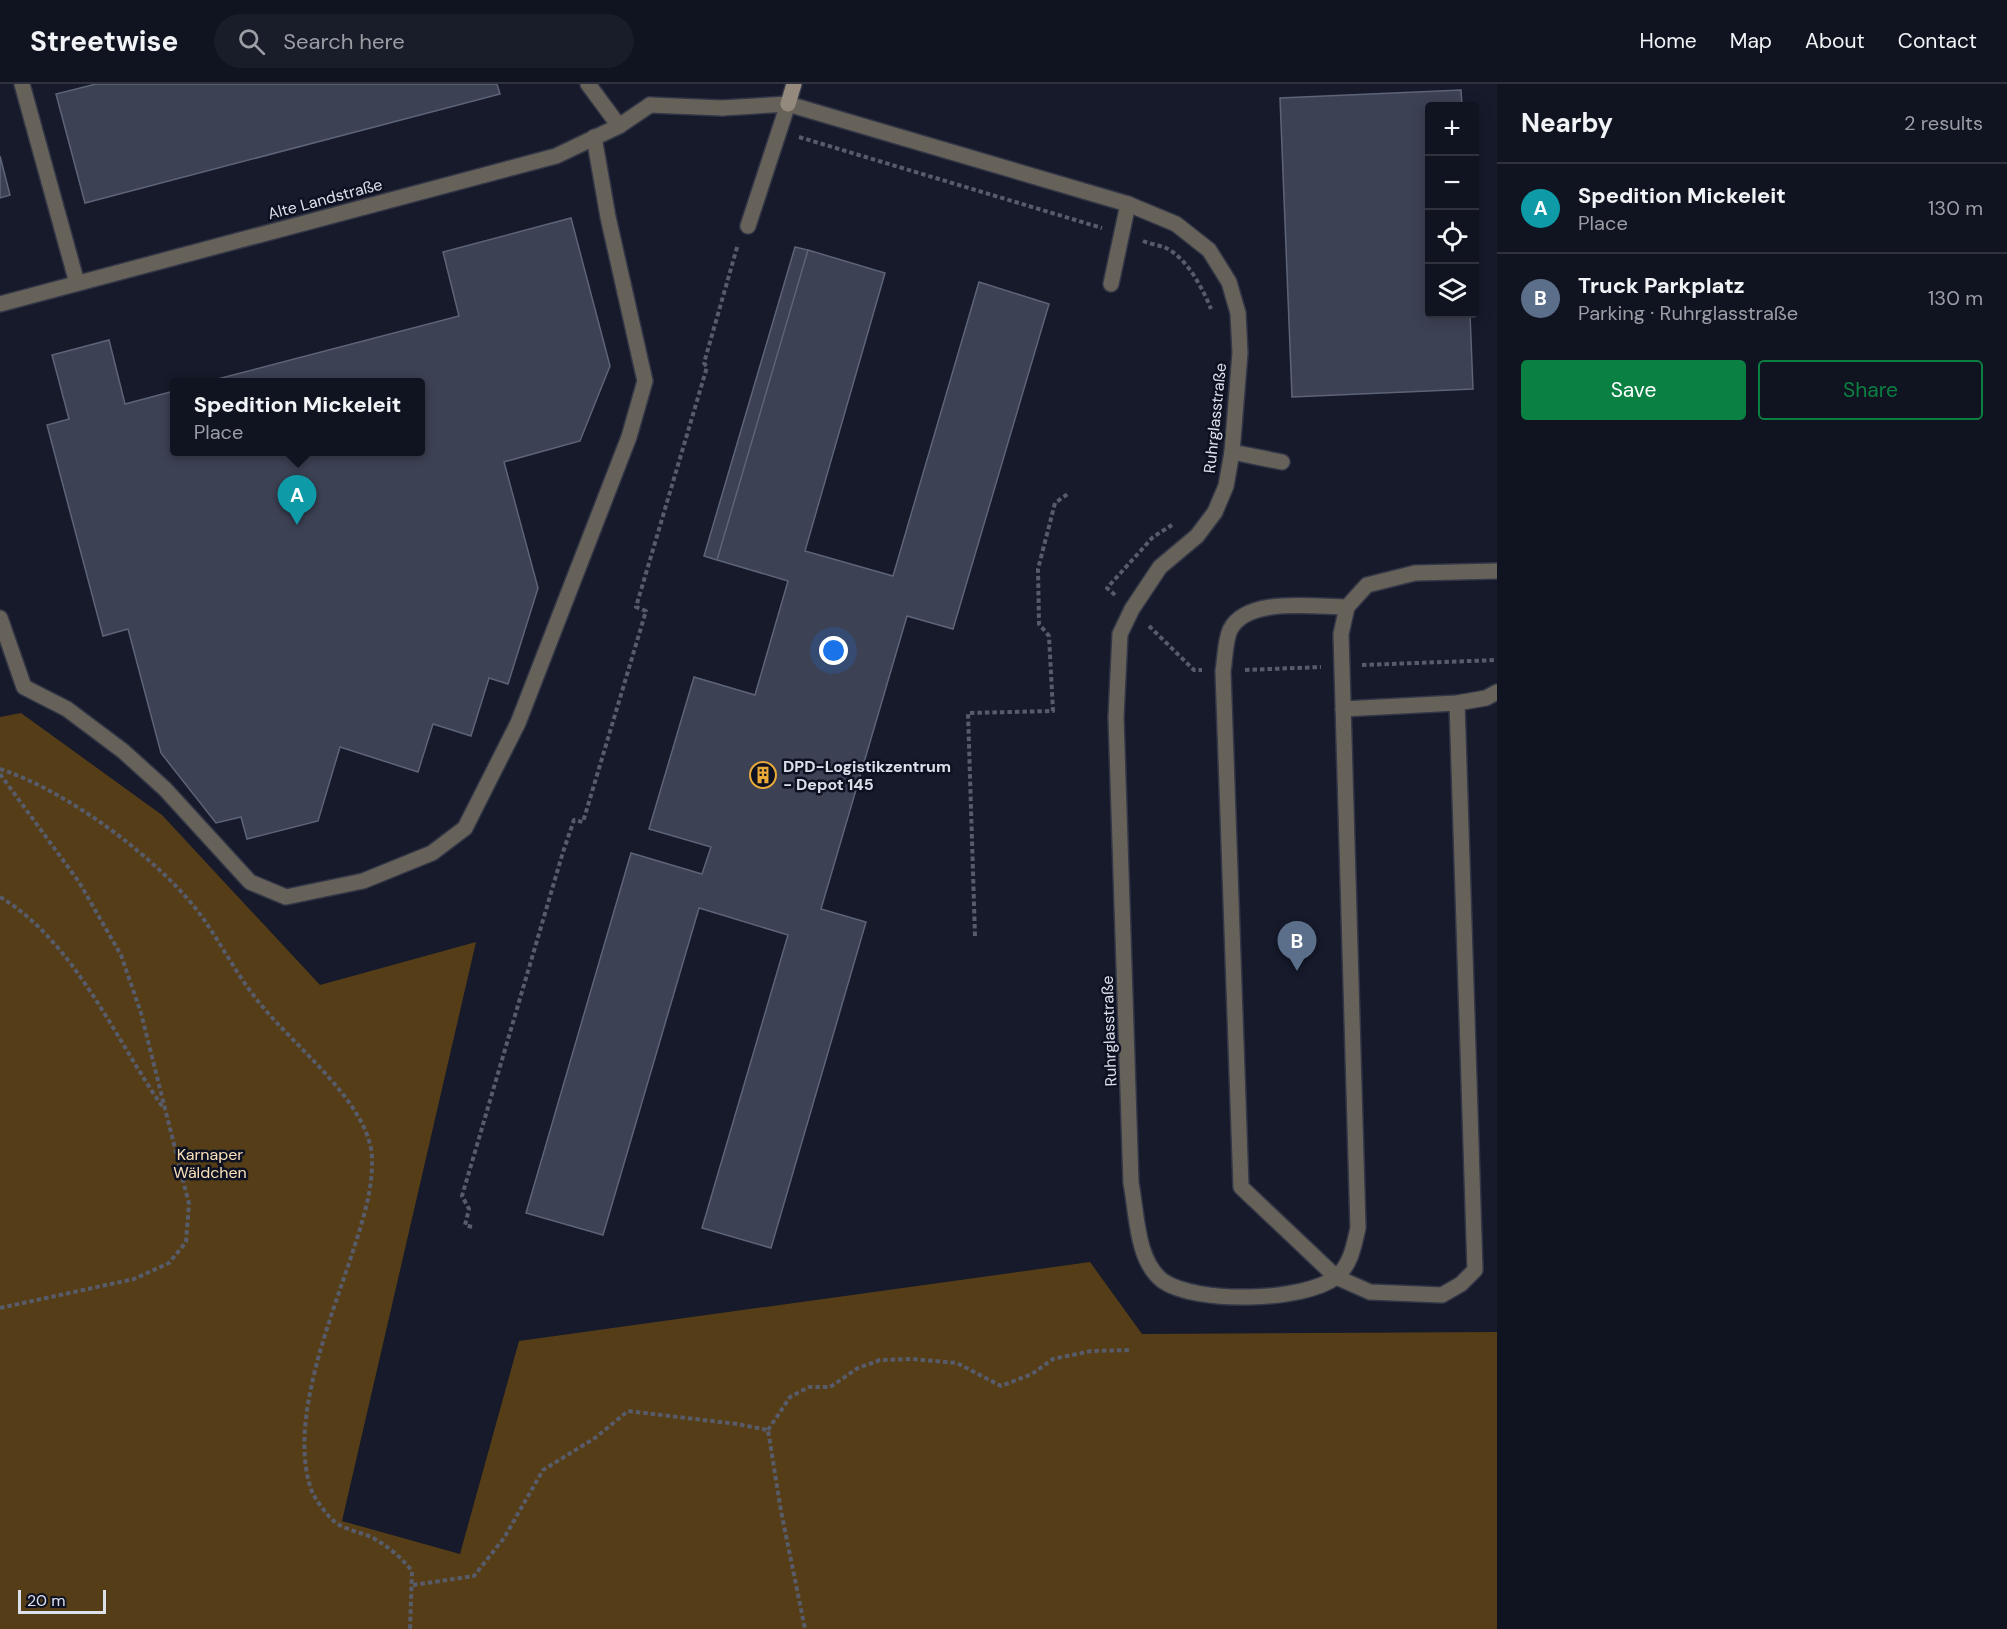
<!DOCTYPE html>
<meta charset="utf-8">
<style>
body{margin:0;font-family:"DM Sans",sans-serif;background:#191d29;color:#f1f3f6}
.controls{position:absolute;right:18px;top:18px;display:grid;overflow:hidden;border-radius:6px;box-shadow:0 3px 15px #0003}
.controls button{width:54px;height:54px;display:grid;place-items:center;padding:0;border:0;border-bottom:2px solid #30333e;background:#101420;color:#f1f3f6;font:30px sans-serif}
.scale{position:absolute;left:18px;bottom:15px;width:88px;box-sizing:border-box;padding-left:6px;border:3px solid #dce0eb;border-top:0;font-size:16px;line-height:21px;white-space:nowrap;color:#dce0eb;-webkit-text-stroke:4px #0d1121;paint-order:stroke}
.you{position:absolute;left:834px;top:567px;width:21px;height:21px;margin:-15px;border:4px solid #fff;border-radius:50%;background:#1a73e8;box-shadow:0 0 0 9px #1a73e833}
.badge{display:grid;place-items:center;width:39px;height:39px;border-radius:50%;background:#0b8043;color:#fff;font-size:20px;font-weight:700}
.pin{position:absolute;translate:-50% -50px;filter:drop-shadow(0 2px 3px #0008)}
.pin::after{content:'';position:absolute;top:32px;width:21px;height:18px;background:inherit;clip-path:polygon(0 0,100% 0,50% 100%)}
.popup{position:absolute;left:170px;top:294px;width:255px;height:78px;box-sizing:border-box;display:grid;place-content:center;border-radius:6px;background:#101420;filter:drop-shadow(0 2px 4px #0005);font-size:20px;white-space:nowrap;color:#9c9ea5}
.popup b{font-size:22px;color:#f1f3f6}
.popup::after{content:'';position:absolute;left:50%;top:100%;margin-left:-12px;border:12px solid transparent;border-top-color:#101420}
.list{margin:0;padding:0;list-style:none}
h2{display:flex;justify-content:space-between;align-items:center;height:78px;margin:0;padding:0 24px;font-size:26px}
h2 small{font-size:20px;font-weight:400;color:#9c9ea5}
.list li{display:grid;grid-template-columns:39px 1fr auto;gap:18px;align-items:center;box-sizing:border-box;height:90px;padding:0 24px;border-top:2px solid #30333e}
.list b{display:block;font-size:22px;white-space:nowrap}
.list p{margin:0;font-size:20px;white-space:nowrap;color:#9c9ea5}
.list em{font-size:20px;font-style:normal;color:#9c9ea5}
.actions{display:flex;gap:12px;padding:18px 24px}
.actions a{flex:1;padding:14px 0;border:2px solid #0b8043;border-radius:6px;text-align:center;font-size:21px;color:#0b8043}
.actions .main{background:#0b8043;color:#fff}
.icon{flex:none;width:33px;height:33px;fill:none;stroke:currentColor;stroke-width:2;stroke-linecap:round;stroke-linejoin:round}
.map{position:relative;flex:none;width:1497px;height:1545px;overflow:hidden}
header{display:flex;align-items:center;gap:36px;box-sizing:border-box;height:84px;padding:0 30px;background:#101420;border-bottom:2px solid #30333e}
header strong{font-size:28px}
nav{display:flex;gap:33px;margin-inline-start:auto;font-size:21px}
.search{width:420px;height:54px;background:#191d29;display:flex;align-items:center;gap:15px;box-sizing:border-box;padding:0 21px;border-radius:33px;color:#9c9ea5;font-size:22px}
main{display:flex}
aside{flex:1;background:#101420}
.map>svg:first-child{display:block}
</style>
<header>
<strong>Streetwise</strong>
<div class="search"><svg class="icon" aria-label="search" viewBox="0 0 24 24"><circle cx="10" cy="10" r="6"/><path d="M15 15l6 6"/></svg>Search here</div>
<nav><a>Home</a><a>Map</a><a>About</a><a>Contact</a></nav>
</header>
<main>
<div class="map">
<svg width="1497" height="1545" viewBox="0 0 1497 1545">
<rect width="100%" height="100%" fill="#161a2b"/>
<!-- green -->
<path fill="#553e17" d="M 21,629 L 162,731 L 320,901 L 476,858 L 342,1437 L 460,1470 L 519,1257 L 1090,1178 L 1142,1250 L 1497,1248 L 1497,1545 L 0,1545 L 0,633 Z"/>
<!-- building -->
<path fill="#3c4154" stroke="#5e6478" stroke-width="1.5" d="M 96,0 L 497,0 L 500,10 L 85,119 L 56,10 Z
M 1461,6 L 1462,22 L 1430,22 L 1430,230 L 1470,230 L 1473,305 L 1292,313 L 1280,14 Z
M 0,72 L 10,111 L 0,114 Z
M 571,134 L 610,282 L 580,357 L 504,378 L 538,504 L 508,600 L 489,594 L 471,652 L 433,640 L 418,688 L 340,663 L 318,737 L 247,755 L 241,733 L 216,739 L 161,669 L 128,545 L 103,552 L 47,341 L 69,335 L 52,271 L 109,256 L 125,320 L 174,307 L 174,368 L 420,368 L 420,298 L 206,298 L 459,232 L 443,168 Z
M 795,163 L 808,166 L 717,476 L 704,472 Z
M 808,166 L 885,189 L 805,467 L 893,492 L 979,198 L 1049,220 L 953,545 L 907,532 L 821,825 L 866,838 L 771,1164 L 702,1144 L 788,851 L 699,824 L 603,1151 L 526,1129 L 631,769 L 702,790 L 711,763 L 649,745 L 694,593 L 755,611 L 788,497 L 717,476 Z"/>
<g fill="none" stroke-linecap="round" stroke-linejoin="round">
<defs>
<path id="lane" d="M 22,0 L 77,199
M 588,0 L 619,42
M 650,21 L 722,24
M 748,142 L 788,20
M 1111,200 L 1128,120
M 1232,368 L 1282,378
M 1347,523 C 1315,523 1247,512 1230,546 C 1225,557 1225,576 1223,587 L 1241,1103 L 1336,1193 L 1370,1208 L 1442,1211 L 1461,1200 L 1475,1186 L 1457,619 L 1486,614 L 1497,608
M 0,534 L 24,603 L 67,625 L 123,667 L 165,705 L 250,798 L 286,813 L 363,797 L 432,769 L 465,744 L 518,639 L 629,353 L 645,297 L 608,133 L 594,53
M 1343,625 L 1457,619"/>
<path id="street" d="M 722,24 L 788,20 L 1128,120 L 1176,140 L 1209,166 L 1229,198 L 1238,229 L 1240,269 L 1232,368 L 1226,402 L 1215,428 L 1197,452 L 1160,483 L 1132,525 L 1120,550 L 1116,633 L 1131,1099 C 1137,1129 1136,1177 1163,1197 C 1196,1220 1304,1218 1336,1193 C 1351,1181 1354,1161 1358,1144 L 1341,550 L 1347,523 L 1367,501 L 1415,489 L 1497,487
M 0,220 L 556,72 L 619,42 L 650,21"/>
<path id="secondary" d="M 788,20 L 794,0"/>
</defs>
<!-- lane casing -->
<use href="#lane" stroke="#323646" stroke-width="18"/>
<!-- street casing -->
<use href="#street" stroke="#323646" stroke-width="18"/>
<!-- secondary casing -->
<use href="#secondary" stroke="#323646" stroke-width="18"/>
<!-- path -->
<path stroke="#575b6a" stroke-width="4" stroke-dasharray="4.5 3" stroke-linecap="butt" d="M 799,53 L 1102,144
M 1143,157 C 1150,160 1159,161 1166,164 C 1187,174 1203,205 1211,225
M 1115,511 L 1107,504 L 1153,453 L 1172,441
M 1149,542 L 1194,586 L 1202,586
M 1362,581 L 1497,576
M 1245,586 L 1321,583
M 0,685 C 68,707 164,778 205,837 C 224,865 240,896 262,922 C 295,963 370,1020 372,1074 C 373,1107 362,1139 352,1170 C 331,1235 288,1337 311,1405 C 314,1414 327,1432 335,1438 C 345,1446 361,1448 373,1454 C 389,1463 401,1473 412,1487 L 410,1545
M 0,690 L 79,798 L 121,871 L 141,929 L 189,1120 L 186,1158 L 169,1179 L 134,1195 L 0,1224
M 0,813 C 74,857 114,953 162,1022
M 975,852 L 968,629 L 1053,627 L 1049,552 L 1039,540 L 1038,485 L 1055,419 L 1069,409
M 472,1143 L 465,1141 L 469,1125 L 462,1112 L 563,768 L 574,736 L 583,738 L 646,527 L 636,523 L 707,283 L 704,279 L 738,160
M 768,1346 L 790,1313 L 809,1303 L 830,1303 L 858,1284 L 880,1276 L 912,1275 L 957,1279 L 1001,1302 L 1032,1290 L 1053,1275 L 1091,1267 L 1130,1266
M 413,1501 L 474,1492 L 504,1454 L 543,1386 L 595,1354 L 628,1327 L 737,1340 L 768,1346 L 781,1427 L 805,1545"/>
<!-- lane -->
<use href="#lane" stroke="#676259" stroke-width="15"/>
<!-- street -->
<use href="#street" stroke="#676259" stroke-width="15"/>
<!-- secondary -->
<use href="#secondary" stroke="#938a7d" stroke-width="15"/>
</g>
<!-- icons -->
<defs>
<symbol id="building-ring" viewBox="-11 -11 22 22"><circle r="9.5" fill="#0d1121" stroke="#eaaa38" stroke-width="1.5"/><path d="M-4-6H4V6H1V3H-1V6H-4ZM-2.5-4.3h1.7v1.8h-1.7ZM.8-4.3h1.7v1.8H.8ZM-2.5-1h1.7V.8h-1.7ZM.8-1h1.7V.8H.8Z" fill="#eaaa38"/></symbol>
</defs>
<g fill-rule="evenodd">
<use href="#building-ring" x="748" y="676" width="30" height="30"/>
</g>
<g text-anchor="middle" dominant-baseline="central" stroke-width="5" stroke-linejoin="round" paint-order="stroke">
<!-- street labels -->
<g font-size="16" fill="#dce0eb" stroke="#0d1121">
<text transform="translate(325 115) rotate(-15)">Alte Landstraße</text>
<text transform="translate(1215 334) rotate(-84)">Ruhrglasstraße</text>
<text transform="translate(1109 947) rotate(-92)">Ruhrglasstraße</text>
</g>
<!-- poi labels -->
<g font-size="16" font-weight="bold" fill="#dce0eb" stroke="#0d1121" text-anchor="start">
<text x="783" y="682">DPD-Logistikzentrum<tspan x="783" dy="18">- Depot 145</tspan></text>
</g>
<!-- park labels -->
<g font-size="16" fill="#f9e0b9" stroke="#0d1121">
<text x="210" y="1070">Karnaper<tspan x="210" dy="18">Wäldchen</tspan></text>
</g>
</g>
</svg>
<div class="controls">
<button>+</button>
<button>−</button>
<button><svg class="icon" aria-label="locate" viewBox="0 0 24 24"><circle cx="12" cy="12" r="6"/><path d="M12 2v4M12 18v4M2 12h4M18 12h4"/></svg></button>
<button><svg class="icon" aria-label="layers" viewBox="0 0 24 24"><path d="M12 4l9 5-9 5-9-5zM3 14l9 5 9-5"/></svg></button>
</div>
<div class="scale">20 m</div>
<div class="you"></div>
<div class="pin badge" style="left:297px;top:441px;background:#0f9aa8">A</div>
<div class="popup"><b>Spedition Mickeleit</b>Place</div>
<div class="pin badge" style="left:1297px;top:887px;background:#5c6f8a">B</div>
</div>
<aside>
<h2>Nearby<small>2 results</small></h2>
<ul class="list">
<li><span class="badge" style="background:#0f9aa8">A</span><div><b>Spedition Mickeleit</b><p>Place</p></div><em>130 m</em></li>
<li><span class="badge" style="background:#5c6f8a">B</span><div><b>Truck Parkplatz</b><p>Parking · Ruhrglasstraße</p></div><em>130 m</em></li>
</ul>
<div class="actions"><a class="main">Save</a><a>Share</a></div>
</aside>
</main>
